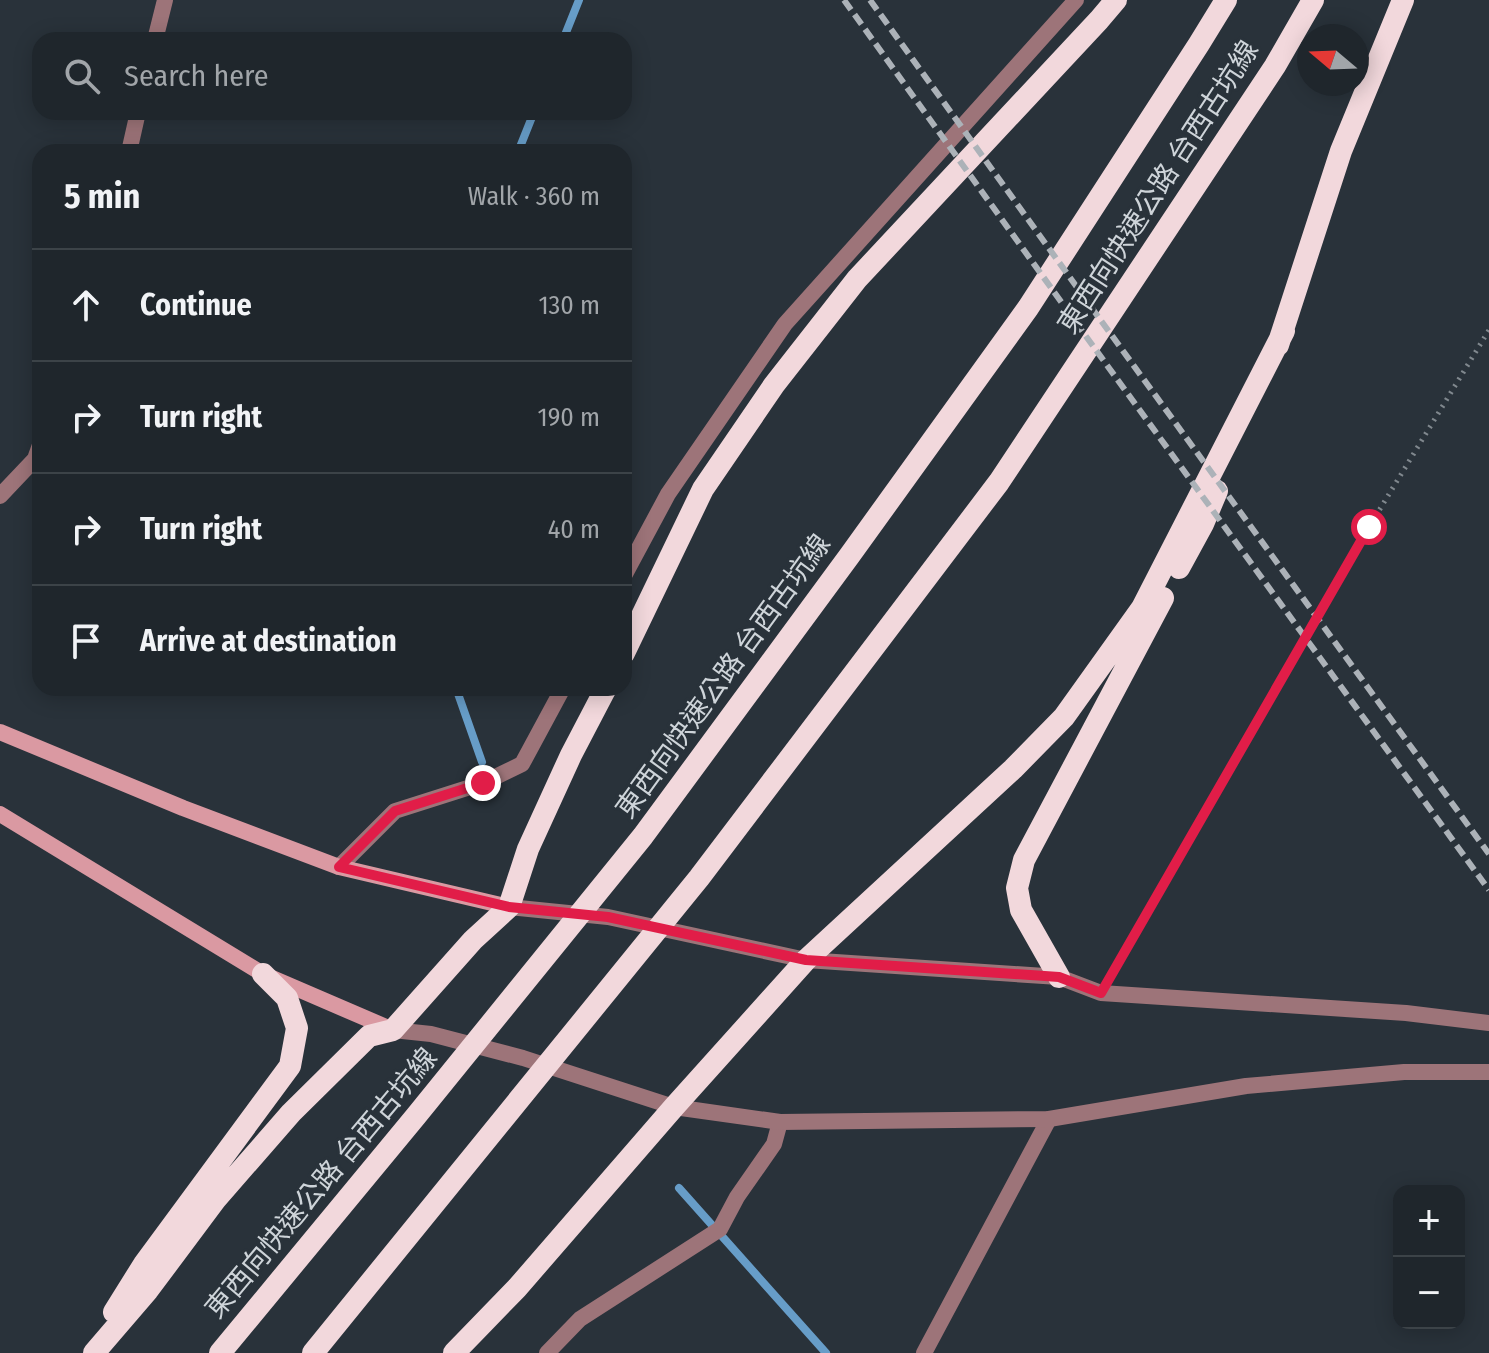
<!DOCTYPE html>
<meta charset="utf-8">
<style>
body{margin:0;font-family:"Fira Sans Condensed","Noto Sans TC",sans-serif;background:#272e34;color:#f1f3f6}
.controls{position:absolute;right:24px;bottom:24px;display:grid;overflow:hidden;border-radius:16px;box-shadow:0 4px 20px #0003}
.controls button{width:72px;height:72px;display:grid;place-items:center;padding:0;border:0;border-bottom:2px solid #3c4348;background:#1f262c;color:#f1f3f6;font:40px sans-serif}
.compass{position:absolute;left:1297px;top:24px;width:72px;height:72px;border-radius:50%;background:#1f262c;box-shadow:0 4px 20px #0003;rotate:289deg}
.stop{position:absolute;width:24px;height:24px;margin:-18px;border:6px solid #e11d48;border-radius:50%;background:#fff}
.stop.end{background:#e11d48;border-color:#fff;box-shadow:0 2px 8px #0008}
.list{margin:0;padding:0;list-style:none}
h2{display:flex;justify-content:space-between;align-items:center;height:104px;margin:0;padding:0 32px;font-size:34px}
h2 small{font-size:26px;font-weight:400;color:#a1a5a9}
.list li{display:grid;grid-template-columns:52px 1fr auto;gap:24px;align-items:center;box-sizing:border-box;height:112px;padding:0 32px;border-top:2px solid #3c4348}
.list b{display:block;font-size:30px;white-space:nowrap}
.list em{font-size:26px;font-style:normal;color:#a1a5a9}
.icon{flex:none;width:44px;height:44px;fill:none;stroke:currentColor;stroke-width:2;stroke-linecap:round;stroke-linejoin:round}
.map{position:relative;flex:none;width:1489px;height:1353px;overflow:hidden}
.search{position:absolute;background:#1f262c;box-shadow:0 4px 20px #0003;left:32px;top:32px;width:600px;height:88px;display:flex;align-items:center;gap:20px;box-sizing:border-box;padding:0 28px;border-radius:24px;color:#a1a5a9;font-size:30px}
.panel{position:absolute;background:#1f262c;box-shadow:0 4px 20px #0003;left:32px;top:144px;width:600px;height:552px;border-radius:24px}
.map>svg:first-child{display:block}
</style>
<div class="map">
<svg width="1489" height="1353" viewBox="0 0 1489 1353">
<rect width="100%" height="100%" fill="#29323a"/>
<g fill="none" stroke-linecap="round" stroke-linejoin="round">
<!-- stream -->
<path stroke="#679dc8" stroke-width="8" d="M 563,40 L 579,0
M 518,152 L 534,112
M 456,688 L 482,762
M 679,1188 L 826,1353"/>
<!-- path -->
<path stroke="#80888e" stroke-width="5" stroke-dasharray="2 6" stroke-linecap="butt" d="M 1112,974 L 1369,527 L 1489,330"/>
<!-- service -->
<path stroke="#9d7479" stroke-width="16" d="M 624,576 L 668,494 L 785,324 L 1076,0
M 339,867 L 395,811 L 483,783 L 522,764 L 563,688
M 547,1353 L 580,1319 L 720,1229 L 737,1197 L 774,1144 L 780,1122
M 924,1353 L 1049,1119"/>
<!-- minor -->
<path stroke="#9d7479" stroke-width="16" d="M 155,40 L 165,0
M 129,152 L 138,112
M 0,496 L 35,459 L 40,445"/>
<!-- tertiary -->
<path stroke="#9d7479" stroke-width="16" d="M 509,907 L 608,917 L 806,960 L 1059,977 L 1101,993 L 1406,1013 L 1489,1023
M 393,1030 L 431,1034 L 523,1058 L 674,1107 L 780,1122 L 1049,1119 L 1246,1086 L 1404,1072 L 1489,1072"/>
<!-- secondary -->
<path stroke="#da99a2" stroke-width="16" d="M 0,732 L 183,808 L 339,867 L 509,907
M 0,814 L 263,974 L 393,1030"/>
<!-- trunk -->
<path stroke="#f2d8dc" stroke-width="22" d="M 1278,345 L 1341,151 L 1403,0
M 1179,568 L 1203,524 L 1217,491
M 624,653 L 703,489 L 774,385 L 857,279 L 1099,20 L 1116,0
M 1059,977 L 1021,910 L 1017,888 L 1024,860 L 1163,598
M 114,1312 L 144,1264 L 290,1066 L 297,1028 L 287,998 L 263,974
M 94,1353 L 148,1290 L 216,1199 L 291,1113 L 369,1036 L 393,1030 L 473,940 L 509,907 L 528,849 L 571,755 L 606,688
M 220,1353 L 416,1116 L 643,836 L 850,555 L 1028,308 L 1199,44 L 1226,0
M 313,1353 L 699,878 L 999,482 L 1275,66 L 1313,0
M 454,1353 L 517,1288 L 674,1107 L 806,960 L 1013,769 L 1064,717 L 1142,608 L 1284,331"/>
<!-- rail -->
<path stroke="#acb2b8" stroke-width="6" stroke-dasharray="12 6" stroke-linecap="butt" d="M 844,0 L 1085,335 L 1489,890
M 870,0 L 1102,322 L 1489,854"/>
</g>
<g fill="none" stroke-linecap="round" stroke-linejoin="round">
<!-- route -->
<path stroke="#e11d48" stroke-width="10" d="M 483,783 L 395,811 L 339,867 L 509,907 L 608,917 L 806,960 L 1059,977 L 1101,993 L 1369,527"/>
</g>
<g text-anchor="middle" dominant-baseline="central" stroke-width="6" stroke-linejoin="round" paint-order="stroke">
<!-- street labels -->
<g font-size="28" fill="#ced4d9" stroke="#29323a">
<text transform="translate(1158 187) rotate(-57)">東西向快速公路 台西古坑線</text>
<text transform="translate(723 676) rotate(-54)">東西向快速公路 台西古坑線</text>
<text transform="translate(321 1183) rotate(-50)">東西向快速公路 台西古坑線</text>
</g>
</g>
</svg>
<div class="controls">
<button>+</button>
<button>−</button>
</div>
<svg class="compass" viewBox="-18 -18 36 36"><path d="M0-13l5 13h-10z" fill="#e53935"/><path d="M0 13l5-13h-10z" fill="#a1a5a9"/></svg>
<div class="stop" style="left:1369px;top:527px"></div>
<div class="stop end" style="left:483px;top:783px"></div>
<div class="search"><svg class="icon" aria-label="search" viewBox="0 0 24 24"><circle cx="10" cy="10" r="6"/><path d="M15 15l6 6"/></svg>Search here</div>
<section class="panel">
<h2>5 min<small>Walk · 360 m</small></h2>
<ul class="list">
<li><svg class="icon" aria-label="ahead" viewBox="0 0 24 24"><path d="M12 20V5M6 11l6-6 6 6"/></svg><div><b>Continue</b></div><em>130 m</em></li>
<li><svg class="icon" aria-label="right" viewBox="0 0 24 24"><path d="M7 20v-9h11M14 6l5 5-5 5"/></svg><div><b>Turn right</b></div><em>190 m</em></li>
<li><svg class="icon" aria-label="right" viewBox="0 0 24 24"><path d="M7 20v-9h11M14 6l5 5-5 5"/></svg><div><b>Turn right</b></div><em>40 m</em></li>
<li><svg class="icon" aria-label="arrive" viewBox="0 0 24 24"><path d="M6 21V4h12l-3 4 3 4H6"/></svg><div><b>Arrive at destination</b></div></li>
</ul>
</section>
</div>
